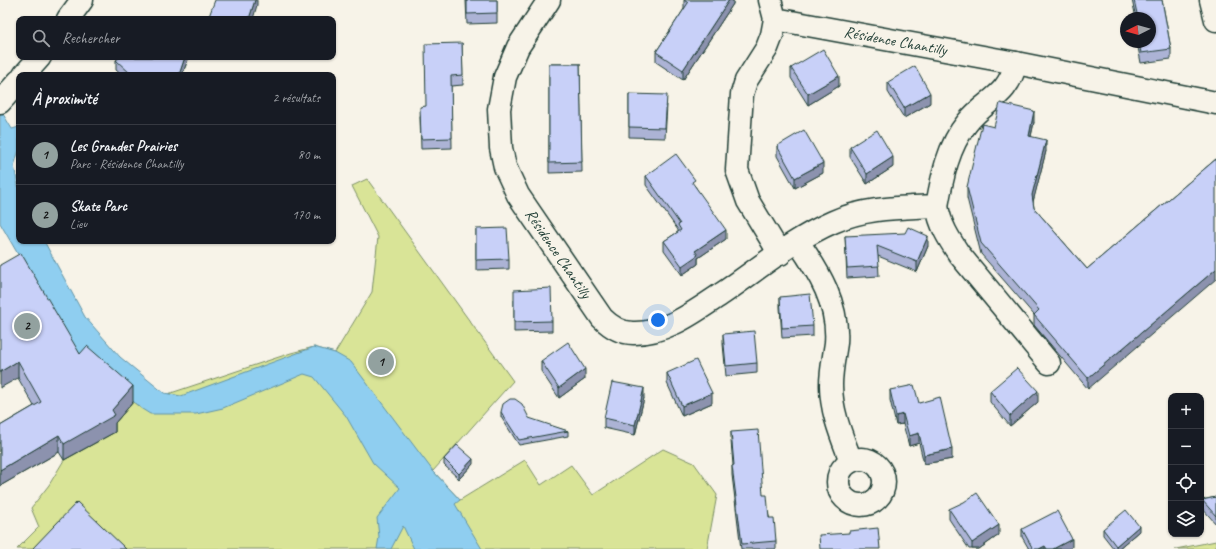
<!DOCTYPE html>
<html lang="fr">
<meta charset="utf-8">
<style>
body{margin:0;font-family:Caveat,sans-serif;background:#20242c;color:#f1f3f6}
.controls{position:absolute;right:12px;bottom:12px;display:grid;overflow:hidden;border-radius:8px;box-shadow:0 1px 3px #0004}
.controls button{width:36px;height:36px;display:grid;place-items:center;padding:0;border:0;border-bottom:1px solid #363941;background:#171b24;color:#f1f3f6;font:20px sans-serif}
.compass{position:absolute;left:1120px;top:12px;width:36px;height:36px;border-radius:50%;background:#171b24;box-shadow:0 1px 3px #0004;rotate:264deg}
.you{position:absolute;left:658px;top:320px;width:14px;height:14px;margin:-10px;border:3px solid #fff;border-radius:50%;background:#1a73e8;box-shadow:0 0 0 6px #1a73e833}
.badge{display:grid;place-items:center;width:26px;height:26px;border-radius:50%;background:#92a19f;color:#111;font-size:13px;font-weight:700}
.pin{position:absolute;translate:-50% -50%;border:2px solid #fff;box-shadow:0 1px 4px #0006}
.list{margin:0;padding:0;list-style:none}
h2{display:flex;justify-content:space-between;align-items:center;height:52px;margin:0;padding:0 16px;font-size:17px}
h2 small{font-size:13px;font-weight:400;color:#9ea1a6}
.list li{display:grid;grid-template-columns:26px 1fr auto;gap:12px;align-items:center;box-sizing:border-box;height:60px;padding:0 16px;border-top:1px solid #363941}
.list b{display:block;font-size:15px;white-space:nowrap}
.list p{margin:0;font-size:13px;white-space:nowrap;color:#9ea1a6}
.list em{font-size:13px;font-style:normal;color:#9ea1a6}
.icon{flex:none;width:22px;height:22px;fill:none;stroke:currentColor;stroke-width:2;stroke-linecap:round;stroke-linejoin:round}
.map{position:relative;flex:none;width:1216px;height:549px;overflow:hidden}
.search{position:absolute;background:#171b24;box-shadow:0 1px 3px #0004;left:16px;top:16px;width:320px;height:44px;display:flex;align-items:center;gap:10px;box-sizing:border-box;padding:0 14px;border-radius:8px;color:#9ea1a6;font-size:15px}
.panel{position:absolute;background:#171b24;box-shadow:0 1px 3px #0004;left:16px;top:72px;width:320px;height:172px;border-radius:8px}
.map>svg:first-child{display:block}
</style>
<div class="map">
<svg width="1216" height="549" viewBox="0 0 1216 549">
<rect width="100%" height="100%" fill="#f7f3e8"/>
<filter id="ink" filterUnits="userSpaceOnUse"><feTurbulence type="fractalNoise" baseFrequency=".025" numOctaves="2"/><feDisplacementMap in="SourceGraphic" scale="8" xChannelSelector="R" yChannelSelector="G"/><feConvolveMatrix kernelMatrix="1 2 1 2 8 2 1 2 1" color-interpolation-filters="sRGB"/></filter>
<g filter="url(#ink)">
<!-- green -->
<path fill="#d9e497" stroke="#7c9066" d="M 367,179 L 513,381 L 433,471 L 460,500 L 525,460 L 541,485 L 571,465 L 593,495 L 663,449 L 694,463 L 717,495 L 707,549 L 17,549 L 39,527 L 31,508 L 49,485 L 64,460 L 114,432 L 112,426 L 133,402 L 142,409 L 147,401 L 291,353 L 314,347 L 335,353 L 372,292 L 378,237 L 352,186 Z
M 1216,541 L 1216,549 L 1175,549 L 1176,549 Z"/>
<!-- water -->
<path fill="#8fcef0" stroke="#6294a5" d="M 0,109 L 12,129 L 19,127 L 19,150 L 14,166 L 19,190 L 19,241 L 44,241 L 85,317 L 120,357 L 164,393 L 181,396 L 314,347 L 335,353 L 351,362 L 433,471 L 460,500 L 455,504 L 482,549 L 414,549 L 403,526 L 391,549 L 377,549 L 379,537 L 377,518 L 400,488 L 373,463 L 346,416 L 314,377 L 304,374 L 223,408 L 196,414 L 150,414 L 142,409 L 72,348 L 0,223 Z"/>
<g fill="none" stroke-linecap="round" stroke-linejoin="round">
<defs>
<g id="minor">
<path id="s1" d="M 549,0 L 518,47 L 505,77 L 499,109 L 501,148 L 505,167 L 518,195 L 602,318 C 610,326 621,333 633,333 C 667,334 697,310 723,293 C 758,269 794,239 833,222 C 866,207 901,208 937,206 C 942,178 948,146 967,123 C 987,98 1007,98 1016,63"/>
<path id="s2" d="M 770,0 L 775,19 L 1016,63 L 1216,103"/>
<path d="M 1211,0 L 1216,20"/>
<path d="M 775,19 L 772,35 L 767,48 L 746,81 L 742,94 L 737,170 L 748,201 L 780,254"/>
<path d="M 937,206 C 940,225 949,239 959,254 L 1049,363"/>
<path d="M 798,242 C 819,272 839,305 836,343 C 834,357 831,371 831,385 C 831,412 842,437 851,461"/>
<circle cx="861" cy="482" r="23"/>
</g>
<path id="secondary" d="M 68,19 L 82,0
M 24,75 L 40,57
M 0,102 L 19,81"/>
</defs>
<!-- minor casing -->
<use href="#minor" stroke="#1f3d34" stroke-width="25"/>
<!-- secondary casing -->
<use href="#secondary" stroke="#1f3d34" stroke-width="25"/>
<!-- minor -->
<use href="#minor" stroke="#f7f3e8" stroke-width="22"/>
<!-- secondary -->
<use href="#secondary" stroke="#f7f3e8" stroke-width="22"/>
</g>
<!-- wall -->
<path fill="#acb3d5" stroke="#1f3d34" d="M 466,0 L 497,0 L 497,23 L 467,24 Z
M 684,0 L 733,0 L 733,4 L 683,80 L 656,62 L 656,52 L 684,9 Z
M 1132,0 L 1162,0 L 1171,49 L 1171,59 L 1141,63 L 1137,42 L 1150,42 L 1150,18 L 1136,18 Z
M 462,43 L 463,85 L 451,86 L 452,148 L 421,149 L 420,117 Z
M 120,57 L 189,57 L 182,75 L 122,75 L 116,70 L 116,60 Z
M 549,64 L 580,64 L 582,172 L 549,173 Z
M 791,68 L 839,86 L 808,105 L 791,78 Z
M 888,82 L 930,103 L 904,118 L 888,92 Z
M 629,94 L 667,105 L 665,138 L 629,137 Z
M 1034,122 L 1031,136 L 1046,151 L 1033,201 L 1034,208 L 1087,269 L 1216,159 L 1088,389 L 1034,325 L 1034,315 L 981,254 L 967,198 L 967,187 L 994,127 Z
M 777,146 L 823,173 L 795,188 L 777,156 Z
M 850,147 L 893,167 L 867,184 L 850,157 Z
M 646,176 L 695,186 L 726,239 L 698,258 L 698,264 L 682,275 L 664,250 L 664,241 L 678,232 L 678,230 L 646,185 Z
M 476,229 L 509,259 L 509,269 L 476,270 Z
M 845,236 L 928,246 L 917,272 L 878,256 L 879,276 L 847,278 Z
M 0,265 L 80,354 L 133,402 L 115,423 L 115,432 L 64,460 L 59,452 L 0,486 L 0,426 L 34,406 L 18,378 Z
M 780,297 L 813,326 L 813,336 L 782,338 L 780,307 Z
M 514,300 L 552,321 L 552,331 L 514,332 Z
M 723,334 L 757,363 L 757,373 L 726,376 L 723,344 Z
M 541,361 L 585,379 L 559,398 L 541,371 Z
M 667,373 L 712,403 L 682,416 L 667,383 Z
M 890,390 L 919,403 L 952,459 L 924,464 L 919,443 L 909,446 L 903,424 L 896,425 L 890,400 Z
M 990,391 L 1038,402 L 1010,426 L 990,402 Z
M 644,398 L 635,435 L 604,428 L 604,418 Z
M 501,412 L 568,431 L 568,436 L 519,445 L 501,417 Z
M 731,432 L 763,495 L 776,541 L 776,549 L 741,549 L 732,475 L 732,466 L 733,465 L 731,441 Z
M 444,459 L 473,464 L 459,479 L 444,465 Z
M 1216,497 L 1216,524 L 1202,508 L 1202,500 Z
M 949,509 L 999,535 L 979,549 L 969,549 L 949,519 Z
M 1022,529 L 1072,547 L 1069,549 L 1029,549 L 1022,537 Z
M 1103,529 L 1139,531 L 1118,549 L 1114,549 L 1103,535 Z"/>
<!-- shaded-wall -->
<path fill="#8c92ae" stroke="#1f3d34" d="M 255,0 L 257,0 L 257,5 L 253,19 L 249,19 Z
M 729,0 L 733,0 L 733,4 L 683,80 L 683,70 Z
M 185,57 L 189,57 L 182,75 L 179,75 Z
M 839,76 L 839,86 L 808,105 L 808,94 Z
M 930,93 L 930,103 L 904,118 L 904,108 Z
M 1034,111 L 1034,122 L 1029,146 L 1029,136 Z
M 1046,140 L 1046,151 L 1032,206 L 1032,195 Z
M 893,157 L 893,167 L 867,184 L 867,174 Z
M 823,163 L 823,173 L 795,188 L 795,178 Z
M 726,230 L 726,239 L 698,258 L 698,264 L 682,275 L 682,266 L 695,251 Z
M 928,236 L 928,246 L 917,272 L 917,262 Z
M 1216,269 L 1216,279 L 1088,389 L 1088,378 Z
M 18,361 L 18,378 L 0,388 L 0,372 Z
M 585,369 L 585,379 L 559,398 L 559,388 Z
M 133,386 L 133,402 L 115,423 L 115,432 L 64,460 L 64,444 L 112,410 Z
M 644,388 L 644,398 L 635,435 L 635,425 Z
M 1038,391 L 1038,402 L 1010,426 L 1010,416 Z
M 712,393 L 712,403 L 682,416 L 682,406 Z
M 903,414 L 903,424 L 896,425 L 896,416 Z
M 919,433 L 919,443 L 909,446 L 909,436 Z
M 59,435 L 59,452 L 0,486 L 0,470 Z
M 952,449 L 952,459 L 924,464 L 924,455 Z
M 473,459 L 473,464 L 459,479 L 459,474 Z
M 999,525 L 999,535 L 979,549 L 972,549 L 972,543 Z
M 1139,526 L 1139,531 L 1118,549 L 1116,549 L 1116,546 Z
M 1072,539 L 1072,547 L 1069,549 L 1053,549 Z
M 1045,546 L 1045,549 L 1039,549 Z"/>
<!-- building -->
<path fill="#c8d0f8" stroke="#1f3d34" d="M 215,0 L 255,0 L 249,19 L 208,19 Z
M 467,0 L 497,0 L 497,13 L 467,14 Z
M 684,0 L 729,0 L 683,70 L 656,52 L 688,3 Z
M 1134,0 L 1162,0 L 1171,49 L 1141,53 L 1139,42 L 1150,42 L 1150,18 L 1138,18 Z
M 462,43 L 463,75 L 451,76 L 452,138 L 421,139 L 420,107 L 426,106 L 425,44 Z
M 823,49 L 839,76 L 808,94 L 791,68 Z
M 120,57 L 185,57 L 179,75 L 132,75 L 116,60 Z
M 549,64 L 580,64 L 582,162 L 549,163 Z
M 915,66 L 930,93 L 904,108 L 888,82 Z
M 629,94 L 667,95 L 665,128 L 629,127 Z
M 1000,103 L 1034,111 L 1029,136 L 1046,140 L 1032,195 L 1034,208 L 1087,269 L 1216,159 L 1216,269 L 1088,378 L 1034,315 L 1039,310 L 981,243 L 967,187 L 982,124 L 994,127 Z
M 804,130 L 823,163 L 795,178 L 777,146 Z
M 877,130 L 893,157 L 867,174 L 850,147 Z
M 676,154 L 695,180 L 692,182 L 726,230 L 695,251 L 698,255 L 682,266 L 664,241 L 681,230 L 678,225 L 680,224 L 646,176 Z
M 908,227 L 928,236 L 917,262 L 877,246 L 879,266 L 847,268 L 845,236 L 905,233 Z
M 507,228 L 509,259 L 476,260 L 476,229 Z
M 21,253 L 80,354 L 87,346 L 133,386 L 112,410 L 115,415 L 64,444 L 59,435 L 0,470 L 0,426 L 41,402 L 18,361 L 0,372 L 0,265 Z
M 551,288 L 552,321 L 514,322 L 514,290 Z
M 810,294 L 813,326 L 782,328 L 780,297 Z
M 754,331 L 757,363 L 726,366 L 723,334 Z
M 568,342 L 585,369 L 559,388 L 541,361 Z
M 696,360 L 712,393 L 682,406 L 667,373 Z
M 1017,368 L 1038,391 L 1010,416 L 990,391 Z
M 612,382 L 644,388 L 635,425 L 604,418 Z
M 914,385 L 919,403 L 940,397 L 952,449 L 924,455 L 919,433 L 909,436 L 903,414 L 896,416 L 890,390 Z
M 510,399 L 515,399 L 522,404 L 529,418 L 568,431 L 519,440 L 501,412 L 503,404 Z
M 758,430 L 763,495 L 767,495 L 769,518 L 774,518 L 776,541 L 742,544 L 732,466 L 734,465 L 731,432 Z
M 457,445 L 473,459 L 459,474 L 444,459 Z
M 977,493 L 999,525 L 972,543 L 949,509 L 964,502 Z
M 1216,497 L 1216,516 L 1202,500 Z
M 77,502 L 126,549 L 32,549 Z
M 1126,510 L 1139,526 L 1116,546 L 1103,529 Z
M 1057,511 L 1072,539 L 1053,549 L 1047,549 L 1045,546 L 1039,549 L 1033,549 L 1022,529 Z
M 878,528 L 880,549 L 820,549 L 819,535 L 849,533 L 849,531 Z"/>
</g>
<g text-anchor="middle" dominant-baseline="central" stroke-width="4" stroke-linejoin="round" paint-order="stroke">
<!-- street labels -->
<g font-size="16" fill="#1f3d34" stroke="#f7f3e8">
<text stroke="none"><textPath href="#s2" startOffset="142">Résidence Chantilly</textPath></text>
<text stroke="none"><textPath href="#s1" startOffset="282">Résidence Chantilly</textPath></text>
</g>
</g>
</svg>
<div class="controls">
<button>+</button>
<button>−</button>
<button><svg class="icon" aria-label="locate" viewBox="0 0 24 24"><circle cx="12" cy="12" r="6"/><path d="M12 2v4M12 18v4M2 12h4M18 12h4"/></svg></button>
<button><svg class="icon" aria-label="layers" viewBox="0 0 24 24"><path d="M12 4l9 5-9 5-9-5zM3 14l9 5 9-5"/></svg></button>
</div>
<svg class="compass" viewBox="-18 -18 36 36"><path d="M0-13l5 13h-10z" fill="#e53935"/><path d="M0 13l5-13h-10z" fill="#9ea1a6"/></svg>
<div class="you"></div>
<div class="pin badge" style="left:381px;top:362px">1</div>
<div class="pin badge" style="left:27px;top:326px">2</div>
<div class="search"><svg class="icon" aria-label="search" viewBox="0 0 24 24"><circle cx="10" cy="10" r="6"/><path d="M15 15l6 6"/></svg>Rechercher</div>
<section class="panel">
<h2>À proximité<small>2 résultats</small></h2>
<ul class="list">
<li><span class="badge">1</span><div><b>Les Grandes Prairies</b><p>Parc · Résidence Chantilly</p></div><em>80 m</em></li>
<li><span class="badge">2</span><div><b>Skate Parc</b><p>Lieu</p></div><em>170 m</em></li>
</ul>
</section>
</div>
